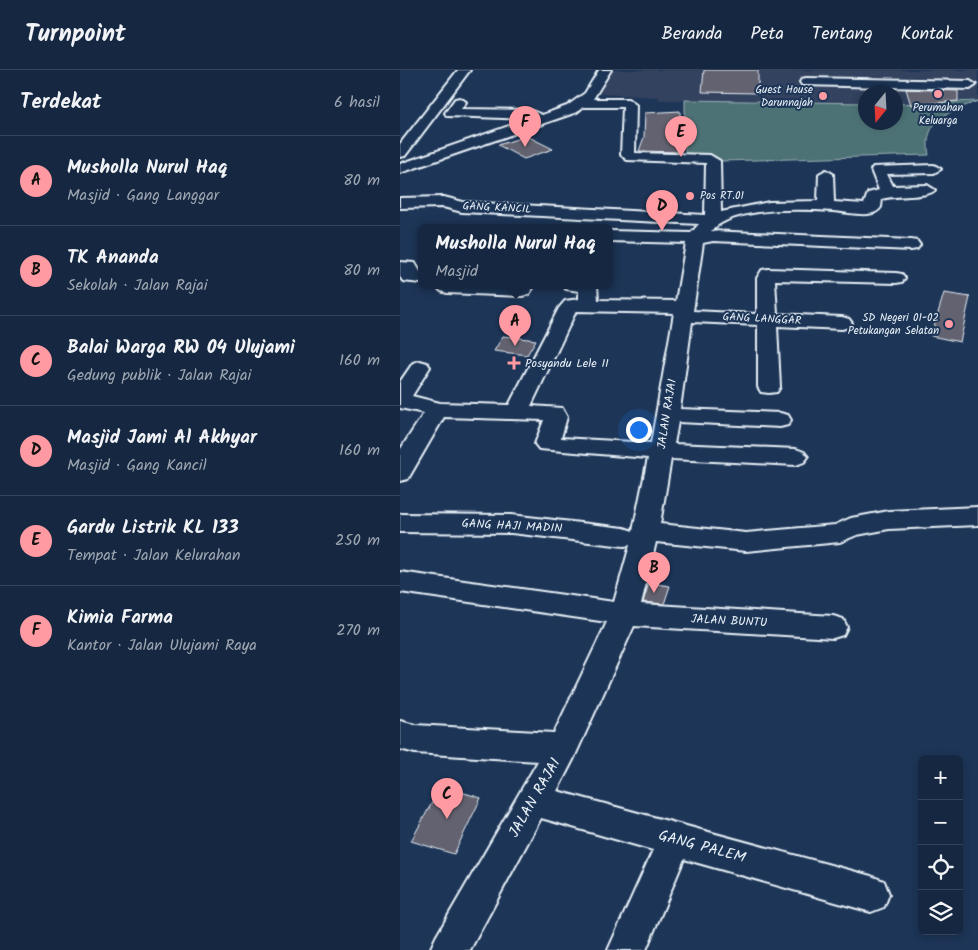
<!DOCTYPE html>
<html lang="id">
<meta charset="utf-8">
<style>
body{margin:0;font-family:Kalam,sans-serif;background:#1f3048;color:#f1f3f6}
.controls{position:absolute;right:15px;bottom:15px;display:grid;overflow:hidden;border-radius:8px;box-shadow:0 2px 8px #0003}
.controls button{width:45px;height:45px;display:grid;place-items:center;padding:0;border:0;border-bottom:1px solid #35445a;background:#162841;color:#f1f3f6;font:25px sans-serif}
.compass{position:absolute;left:458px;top:15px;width:45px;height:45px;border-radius:50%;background:#162841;box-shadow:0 2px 8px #0003;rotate:198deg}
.you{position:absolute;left:238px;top:359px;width:18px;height:18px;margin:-12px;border:4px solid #fff;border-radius:50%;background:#1a73e8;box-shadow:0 0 0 8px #1a73e833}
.badge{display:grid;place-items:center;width:32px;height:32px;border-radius:50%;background:#ff9aa2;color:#111;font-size:16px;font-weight:700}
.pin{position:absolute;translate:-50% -41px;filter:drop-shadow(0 1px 2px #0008)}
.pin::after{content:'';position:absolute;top:26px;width:18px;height:15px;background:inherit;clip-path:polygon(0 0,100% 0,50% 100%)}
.popup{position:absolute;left:18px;top:154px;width:195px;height:65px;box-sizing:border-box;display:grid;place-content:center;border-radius:8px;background:#162841;filter:drop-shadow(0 1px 4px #0005);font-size:16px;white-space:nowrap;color:#9ea6b1}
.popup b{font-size:19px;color:#f1f3f6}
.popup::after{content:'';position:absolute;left:50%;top:100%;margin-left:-10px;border:10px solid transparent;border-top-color:#162841}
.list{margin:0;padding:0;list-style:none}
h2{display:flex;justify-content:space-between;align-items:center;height:65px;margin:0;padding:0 20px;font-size:21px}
h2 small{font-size:16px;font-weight:400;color:#9ea6b1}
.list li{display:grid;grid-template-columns:32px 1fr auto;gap:15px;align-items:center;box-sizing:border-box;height:90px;padding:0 20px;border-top:1px solid #35445a}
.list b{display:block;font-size:19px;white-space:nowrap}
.list p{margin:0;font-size:16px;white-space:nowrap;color:#9ea6b1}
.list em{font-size:16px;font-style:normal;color:#9ea6b1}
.icon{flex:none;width:28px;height:28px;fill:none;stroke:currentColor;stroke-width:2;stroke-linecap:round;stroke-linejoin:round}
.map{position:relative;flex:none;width:578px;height:880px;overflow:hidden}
header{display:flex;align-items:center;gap:30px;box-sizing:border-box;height:70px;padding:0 25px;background:#162841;border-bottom:1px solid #35445a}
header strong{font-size:24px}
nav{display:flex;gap:28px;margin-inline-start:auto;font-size:18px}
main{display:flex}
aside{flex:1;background:#162841}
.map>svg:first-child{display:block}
</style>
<header>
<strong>Turnpoint</strong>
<nav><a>Beranda</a><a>Peta</a><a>Tentang</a><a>Kontak</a></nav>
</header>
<main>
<aside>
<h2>Terdekat<small>6 hasil</small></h2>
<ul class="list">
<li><span class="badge">A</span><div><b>Musholla Nurul Haq</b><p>Masjid · Gang Langgar</p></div><em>80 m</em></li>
<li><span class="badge">B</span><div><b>TK Ananda</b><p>Sekolah · Jalan Rajai</p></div><em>80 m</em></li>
<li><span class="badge">C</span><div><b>Balai Warga RW 04 Ulujami</b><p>Gedung publik · Jalan Rajai</p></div><em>160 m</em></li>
<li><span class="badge">D</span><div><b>Masjid Jami Al Akhyar</b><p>Masjid · Gang Kancil</p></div><em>160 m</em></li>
<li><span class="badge">E</span><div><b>Gardu Listrik KL 133</b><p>Tempat · Jalan Kelurahan</p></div><em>250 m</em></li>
<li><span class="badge">F</span><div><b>Kimia Farma</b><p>Kantor · Jalan Ulujami Raya</p></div><em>270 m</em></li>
</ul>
</aside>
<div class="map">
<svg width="578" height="880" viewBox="0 0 578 880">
<rect width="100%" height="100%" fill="#1d3557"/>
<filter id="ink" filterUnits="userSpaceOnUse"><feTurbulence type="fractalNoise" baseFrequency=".02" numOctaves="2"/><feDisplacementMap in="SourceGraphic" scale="10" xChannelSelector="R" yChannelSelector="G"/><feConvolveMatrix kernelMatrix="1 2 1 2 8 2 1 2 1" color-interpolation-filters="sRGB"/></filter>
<g filter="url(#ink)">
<!-- built -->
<path fill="#32425e" d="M 211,0 L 578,0 L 578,30 L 496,34 L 496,22 L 466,22 L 465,33 L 259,30 L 259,27 L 198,24 Z"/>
<!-- green -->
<path fill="#4e7274" stroke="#9bb2b6" d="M 285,30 L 465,33 L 466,52 L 496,52 L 496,34 L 578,31 C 550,42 522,49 529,85 L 322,91 L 312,87 L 285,86 Z"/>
<!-- building -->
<path fill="#64626f" stroke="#e8f1f8" d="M 304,0 L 358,0 L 358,23 L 302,22 Z
M 506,19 L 558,21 L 558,31 L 511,35 Z
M 280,41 L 280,82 L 239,81 L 244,67 L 245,43 Z
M 127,66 L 153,79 L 124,89 L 98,75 Z
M 544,223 L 570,227 L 560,272 L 531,266 Z
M 103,266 L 136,270 L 127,285 L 94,281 Z
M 249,513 L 270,516 L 264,534 L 243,532 Z
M 41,716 L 81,728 L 54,784 L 11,771 Z"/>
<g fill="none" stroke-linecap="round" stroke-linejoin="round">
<defs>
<path id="minor" d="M 58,0 L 70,0 L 5,86 L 0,87 L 0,74 Z
M 199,0 L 211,0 L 193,29 L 228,29 L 236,35 L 235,83 L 310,85 L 320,91 L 321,142 L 369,132 L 418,131 L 419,104 L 426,100 L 433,104 L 434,132 L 464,134 L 468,123 L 479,120 L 471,100 L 473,97 L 534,95 L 541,99 L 534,103 L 487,104 L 493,116 L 527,115 L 535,120 C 528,128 494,125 482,129 L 481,137 C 478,142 474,143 468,144 C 457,145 445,142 433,141 C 400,139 335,136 311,161 L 511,170 L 517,171 L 520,175 L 517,179 L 511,180 L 313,171 L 303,173 L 293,241 L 357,244 L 357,208 L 362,200 L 368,199 L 496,203 L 502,204 L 505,208 L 502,212 L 496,213 L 375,210 L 377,244 L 442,247 L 449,249 L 452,253 L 449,257 L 442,259 L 377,256 L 380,317 L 377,322 L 369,323 L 361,322 L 358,317 L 358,255 L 292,252 L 280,339 L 380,343 L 388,345 L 391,350 L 388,355 L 380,357 L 278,352 L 274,374 L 396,379 L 404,382 L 408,387 L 404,392 L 396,395 L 271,389 L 260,454 L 346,463 L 435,455 L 451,448 L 489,441 L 578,437 L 578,455 L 489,459 L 457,465 L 440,472 L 346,481 L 256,472 L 241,534 L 433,546 L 443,549 L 447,557 L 443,565 L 433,568 L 234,556 L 174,688 L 157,721 L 471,806 L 484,811 L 489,824 L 484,837 L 471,842 L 284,789 L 246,880 L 208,880 L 253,780 L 141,748 L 70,880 L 30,880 L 36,867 L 138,691 L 15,683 L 0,679 L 0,651 L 15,655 L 154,663 L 207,552 L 0,522 L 0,502 L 214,532 L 230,475 L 224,476 L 111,463 L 0,462 L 0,444 L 111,445 L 224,458 L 233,461 L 248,388 L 139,379 L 135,374 L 144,350 L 44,347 L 8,409 L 0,411 L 0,380 L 24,343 L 0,338 L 0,312 L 13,293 L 20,291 L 27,293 L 30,297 L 12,326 L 40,333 L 109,335 L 159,238 L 165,231 L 179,229 L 179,221 L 166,219 L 163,215 L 197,215 L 198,230 L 276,231 L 286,173 L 209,171 L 209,161 L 291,163 L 299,154 L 62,142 L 43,137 L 0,138 L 0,128 L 44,127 L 63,132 L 305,145 L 306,93 L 227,90 L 221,85 L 223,37 L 183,37 L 177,42 L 0,103 L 0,94 L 129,49 L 47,46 L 45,43 L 55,29 L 60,28 L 66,32 L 61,39 L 130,40 L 142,45 L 167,36 L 185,23 ZM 176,241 L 274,243 L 251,373 L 161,368 L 167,347 L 162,338 L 131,336 Z
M 406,8 L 570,11 L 576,15 L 570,19 L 402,15 L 400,12 L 402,9 Z
M 0,192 L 15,193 L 21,203 L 21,213 L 3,211 L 0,207 Z
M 35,215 L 135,215 L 129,224 L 122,226 L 47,223 L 41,221 Z"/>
</defs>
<!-- minor casing -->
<use href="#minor" stroke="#e8f1f8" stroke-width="4"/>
<!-- minor -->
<use href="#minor" fill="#1d3557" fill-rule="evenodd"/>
</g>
</g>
<!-- markers -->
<g fill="#ff9aa2" stroke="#1d3557" stroke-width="2">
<circle cx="538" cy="24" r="5"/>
<circle cx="423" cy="26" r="5"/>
<circle cx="290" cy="126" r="5"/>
<circle cx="549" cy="254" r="5"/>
<path d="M111.5 285.5h5v5h5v5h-5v5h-5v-5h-5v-5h5z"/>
</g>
<g text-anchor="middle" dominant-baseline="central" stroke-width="4" stroke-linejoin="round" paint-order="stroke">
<!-- far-poi labels -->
<g font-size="11" fill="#e8f1f8" stroke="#1d3557" text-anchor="end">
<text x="413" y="20">Guest House<tspan x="413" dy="13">Darunnajah</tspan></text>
<text x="538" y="38" text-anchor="middle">Perumahan<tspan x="538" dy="13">Keluarga</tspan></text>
<text x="300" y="126" text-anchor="start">Pos RT.01</text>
<text x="539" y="248">SD Negeri 01-02<tspan x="539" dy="13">Petukangan Selatan</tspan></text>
</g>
<!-- far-street labels -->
<g font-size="11" fill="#e8f1f8" stroke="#1d3557">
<text transform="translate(97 138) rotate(3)">GANG KANCIL</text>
<text transform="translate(362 249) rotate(3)">GANG LANGGAR</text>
</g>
<!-- poi labels -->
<g font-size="12" fill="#e8f1f8" stroke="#1d3557" text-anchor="start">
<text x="125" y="293">Posyandu Lele II</text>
</g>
<!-- street labels -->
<g font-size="12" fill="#e8f1f8" stroke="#1d3557">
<text transform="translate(267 344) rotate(-81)">JALAN RAJAI</text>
<text transform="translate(112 456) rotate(3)">GANG HAJI MADIN</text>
<text transform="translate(329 551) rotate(3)">JALAN BUNTU</text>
</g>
<!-- near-street labels -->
<g font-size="15" fill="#e8f1f8" stroke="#1d3557">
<text transform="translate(135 728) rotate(-60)">JALAN RAJAI</text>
<text transform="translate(302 777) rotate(15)">GANG PALEM</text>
</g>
</g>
</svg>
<div class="controls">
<button>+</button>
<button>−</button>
<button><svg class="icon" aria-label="locate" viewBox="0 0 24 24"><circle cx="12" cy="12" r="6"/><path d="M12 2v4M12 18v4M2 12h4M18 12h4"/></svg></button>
<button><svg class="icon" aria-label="layers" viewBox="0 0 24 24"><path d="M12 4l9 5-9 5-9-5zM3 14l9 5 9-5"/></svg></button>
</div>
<svg class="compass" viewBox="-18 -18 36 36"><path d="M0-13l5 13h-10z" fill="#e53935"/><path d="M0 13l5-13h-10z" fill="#9ea6b1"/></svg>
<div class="you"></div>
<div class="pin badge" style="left:115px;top:276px">A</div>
<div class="popup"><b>Musholla Nurul Haq</b>Masjid</div>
<div class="pin badge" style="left:254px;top:523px">B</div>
<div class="pin badge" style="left:47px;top:749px">C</div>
<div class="pin badge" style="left:262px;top:161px">D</div>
<div class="pin badge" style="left:281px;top:87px">E</div>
<div class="pin badge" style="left:125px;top:77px">F</div>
</div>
</main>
